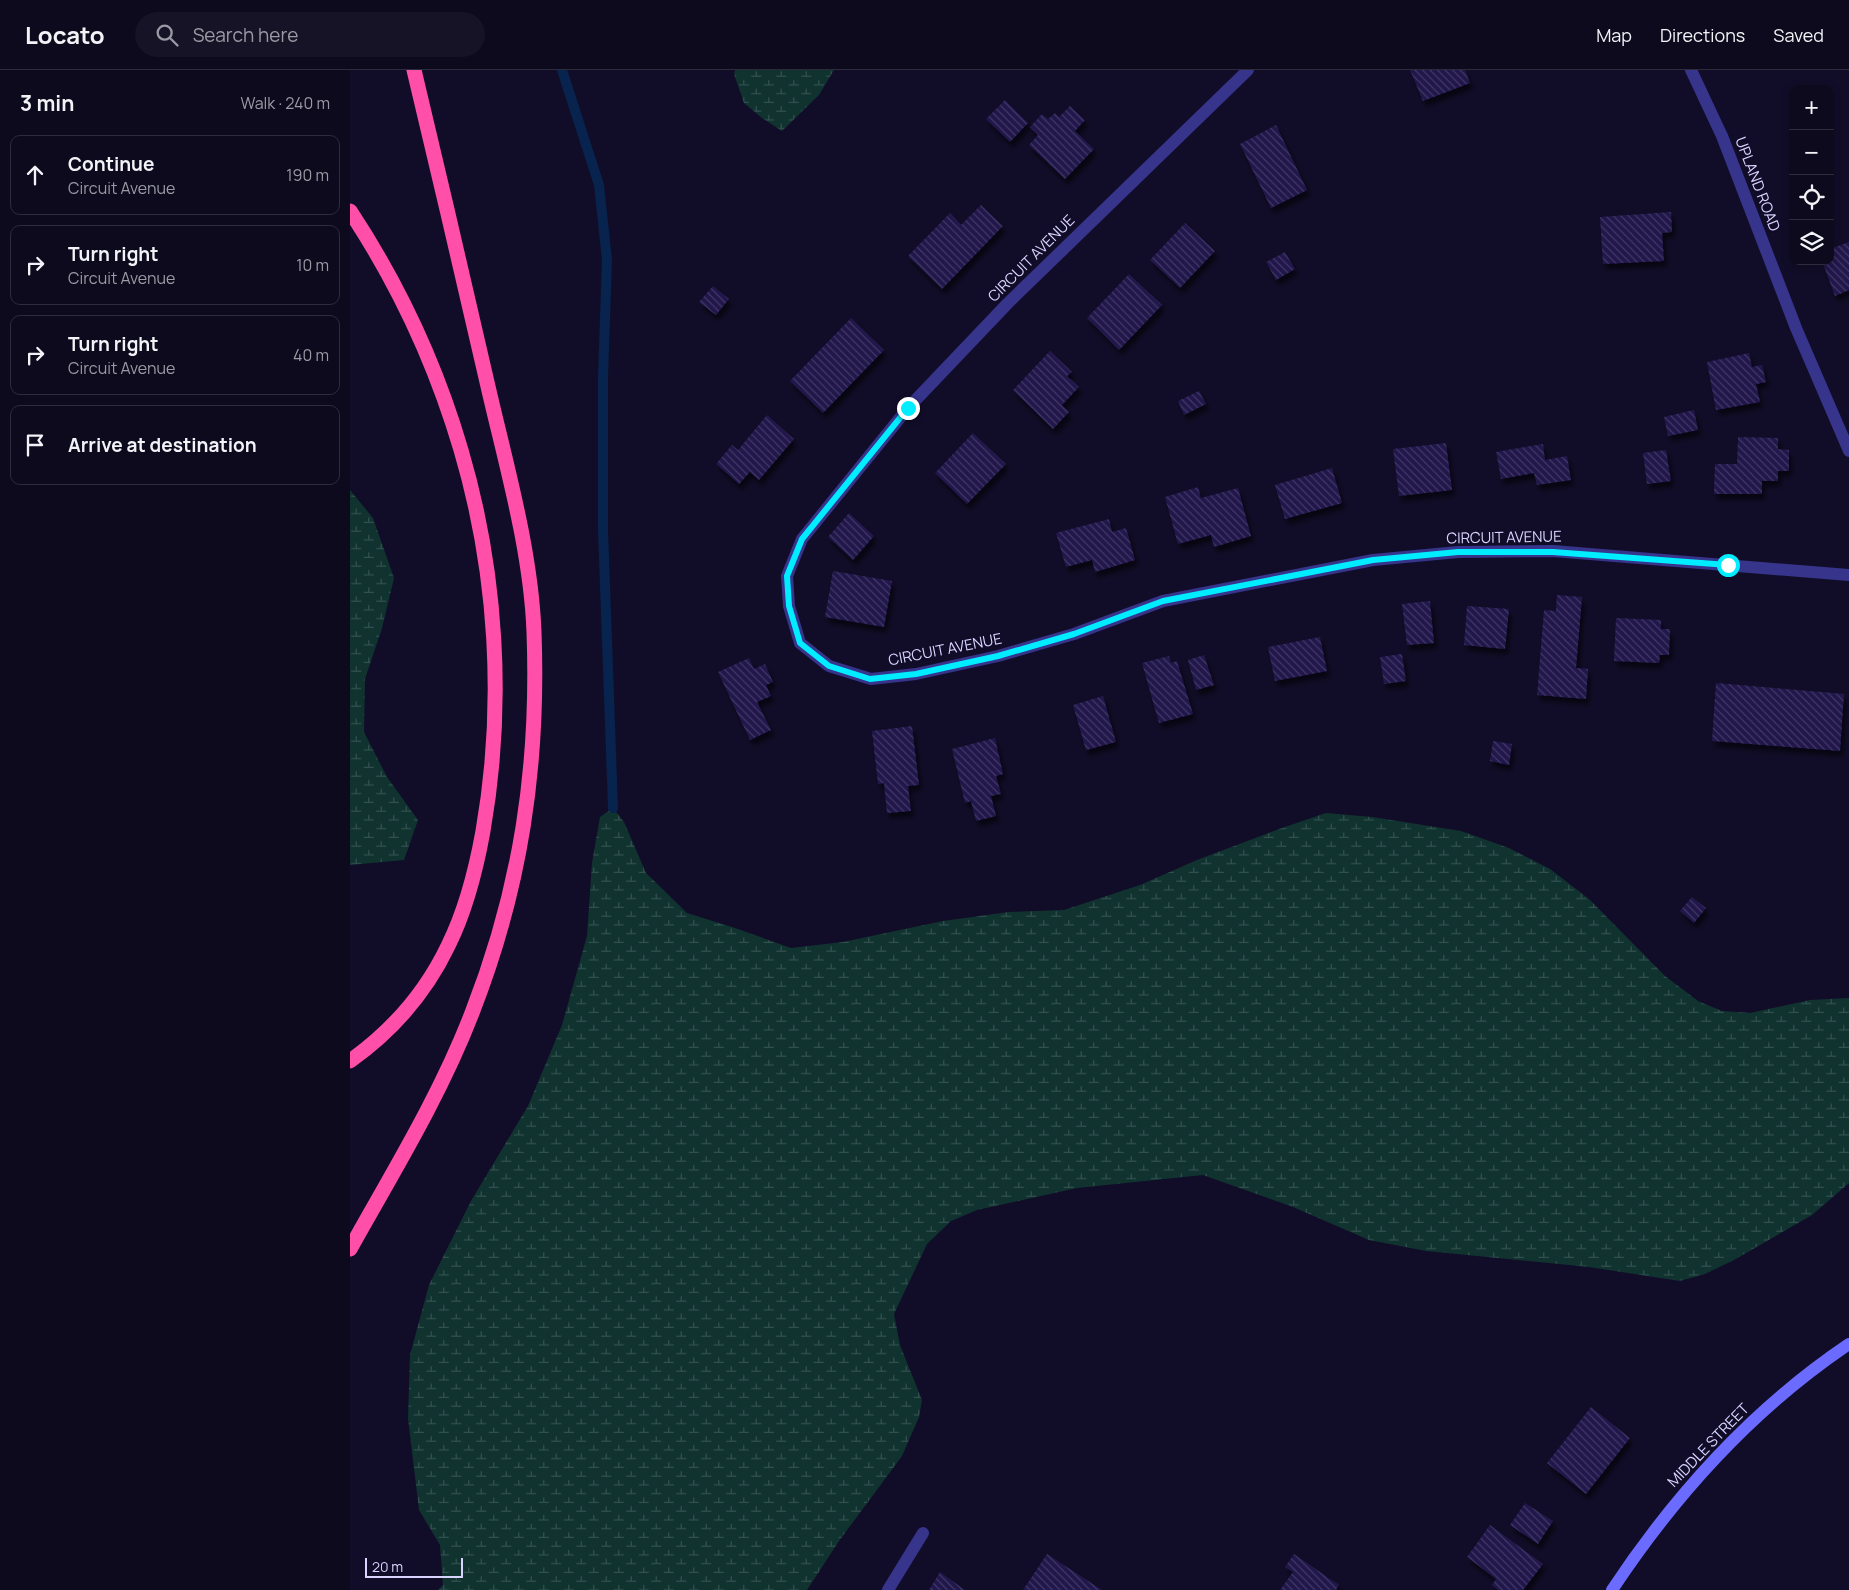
<!DOCTYPE html>
<meta charset="utf-8">
<style>
body{margin:0;font-family:Manrope,sans-serif;background:#161327;color:#f1f3f6}
.controls{position:absolute;right:15px;top:15px;display:grid;overflow:hidden;border-radius:10px;box-shadow:0 2px 8px #0003}
.controls button{width:45px;height:45px;display:grid;place-items:center;padding:0;border:0;border-bottom:1px solid #2d2b3c;background:#0d0a1e;color:#f1f3f6;font:25px sans-serif}
.scale{position:absolute;left:15px;bottom:12px;width:98px;box-sizing:border-box;padding-left:5px;border:2px solid #d8d4ff;border-top:0;font-size:14px;line-height:18px;white-space:nowrap;color:#d8d4ff;-webkit-text-stroke:4px #110d28;paint-order:stroke}
.stop{position:absolute;width:15px;height:15px;margin:-11px;border:4px solid #00ecff;border-radius:50%;background:#fff}
.stop.end{background:#00ecff;border-color:#fff;box-shadow:0 1px 5px #0008}
.list{margin:0;padding:0;list-style:none}
h2{display:flex;justify-content:space-between;align-items:center;height:65px;margin:0;padding:0 20px;font-size:21px}
h2 small{font-size:16px;font-weight:400;color:#9a9aa4}
.list li{display:grid;grid-template-columns:32px 1fr auto;gap:15px;align-items:center;box-sizing:border-box;height:80px;margin:0 10px 10px;padding:0 10px;border:1px solid #2d2b3c;border-radius:10px}
.list b{display:block;font-size:19px;white-space:nowrap}
.list p{margin:0;font-size:16px;white-space:nowrap;color:#9a9aa4}
.list em{font-size:16px;font-style:normal;color:#9a9aa4}
.icon{flex:none;width:28px;height:28px;fill:none;stroke:currentColor;stroke-width:2;stroke-linecap:round;stroke-linejoin:round}
.map{position:relative;flex:none;width:1499px;height:1520px;overflow:hidden}
header{display:flex;align-items:center;gap:30px;box-sizing:border-box;height:70px;padding:0 25px;background:#0d0a1e;border-bottom:1px solid #2d2b3c}
header strong{font-size:24px}
nav{display:flex;gap:28px;margin-inline-start:auto;font-size:18px}
.search{width:350px;height:45px;background:#161327;display:flex;align-items:center;gap:12px;box-sizing:border-box;padding:0 18px;border-radius:28px;color:#9a9aa4;font-size:19px}
main{display:flex}
aside{flex:1;background:#0d0a1e}
.map>svg:first-child{display:block}
</style>
<header>
<strong>Locato</strong>
<div class="search"><svg class="icon" aria-label="search" viewBox="0 0 24 24"><circle cx="10" cy="10" r="6"/><path d="M15 15l6 6"/></svg>Search here</div>
<nav><a>Map</a><a>Directions</a><a>Saved</a></nav>
</header>
<main>
<aside>
<h2>3 min<small>Walk · 240 m</small></h2>
<ul class="list">
<li><svg class="icon" aria-label="ahead" viewBox="0 0 24 24"><path d="M12 20V5M6 11l6-6 6 6"/></svg><div><b>Continue</b><p>Circuit Avenue</p></div><em>190 m</em></li>
<li><svg class="icon" aria-label="right" viewBox="0 0 24 24"><path d="M7 20v-9h11M14 6l5 5-5 5"/></svg><div><b>Turn right</b><p>Circuit Avenue</p></div><em>10 m</em></li>
<li><svg class="icon" aria-label="right" viewBox="0 0 24 24"><path d="M7 20v-9h11M14 6l5 5-5 5"/></svg><div><b>Turn right</b><p>Circuit Avenue</p></div><em>40 m</em></li>
<li><svg class="icon" aria-label="arrive" viewBox="0 0 24 24"><path d="M6 21V4h12l-3 4 3 4H6"/></svg><div><b>Arrive at destination</b></div></li>
</ul>
</aside>
<div class="map">
<svg width="1499" height="1520" viewBox="0 0 1499 1520">
<defs>
<pattern id="wetland-marsh" width="20" height="14" patternUnits="userSpaceOnUse" patternTransform="scale(1.25)"><rect width="20" height="14" fill="#103330"/><path d="M1 5h8M5 5V1M11 12h8M15 12V8" fill="none" stroke="#32504f"/></pattern>
<pattern id="building-back-hatch" width="6" height="6" patternUnits="userSpaceOnUse" patternTransform="scale(1.25)"><rect width="6" height="6" fill="#21184b"/><path d="M-1 5l2 2M0 0l6 6M5-1l2 2" fill="none" stroke="#403966"/></pattern>
<filter id="shadow"><feDropShadow dx="3" dy="5.5" stdDeviation="2.5" flood-color="#0009"/></filter>
</defs>
<rect width="100%" height="100%" fill="#110d28"/>
<!-- wetland -->
<path fill="url(#wetland-marsh)" d="M 385,0 L 484,0 L 469,25 L 432,61 L 412,48 L 394,33 L 384,4 Z
M 0,420 L 23,448 L 44,508 L 32,558 L 15,609 L 14,662 L 37,707 L 68,750 L 54,790 L 0,795 Z
M 263,738 L 274,752 L 296,803 L 337,843 L 385,858 L 441,878 L 493,872 L 593,851 L 659,842 L 714,840 L 790,815 L 847,790 L 929,759 L 976,743 L 1022,747 L 1111,761 L 1159,778 L 1200,799 L 1239,829 L 1315,906 L 1348,931 L 1372,941 L 1400,943 L 1460,930 L 1499,928 L 1499,1113 L 1462,1145 L 1384,1190 L 1355,1204 L 1330,1211 L 1239,1197 L 1076,1181 L 1019,1170 L 943,1137 L 853,1105 L 727,1118 L 627,1140 L 601,1151 L 577,1174 L 544,1244 L 550,1275 L 572,1330 L 569,1347 L 552,1386 L 489,1471 L 457,1520 L 88,1520 L 93,1515 L 90,1475 L 69,1440 L 58,1348 L 60,1285 L 79,1215 L 121,1131 L 178,1036 L 212,955 L 237,866 L 242,793 L 250,747 Z"/>
<g fill="none" stroke-linecap="round" stroke-linejoin="round">
<!-- stream -->
<path stroke="#08234d" stroke-width="10" d="M 212,0 L 249,115 L 257,190 L 253,307 L 253,460 L 263,738"/>
</g>
<!-- building -->
<path fill="url(#building-back-hatch)" filter="url(#shadow)" d="M 1060,0 L 1115,0 L 1120,13 L 1073,31 Z
M 655,30 L 678,53 L 660,72 L 636,49 Z
M 720,36 L 735,50 L 725,61 L 744,79 L 715,109 L 679,75 L 688,65 L 680,57 L 692,44 L 698,49 L 705,43 L 709,47 Z
M 926,55 L 957,120 L 921,138 L 890,74 Z
M 631,135 L 653,156 L 592,219 L 558,186 L 600,143 L 611,155 Z
M 1321,142 L 1322,162 L 1312,163 L 1314,191 L 1253,194 L 1250,147 Z
M 835,153 L 865,181 L 830,218 L 800,190 Z
M 1499,172 L 1499,220 L 1485,226 L 1472,191 L 1480,191 L 1480,179 Z
M 935,182 L 945,199 L 926,210 L 916,192 Z
M 779,204 L 812,235 L 769,280 L 737,248 Z
M 363,216 L 379,229 L 366,245 L 349,232 Z
M 501,248 L 534,280 L 473,343 L 440,311 Z
M 700,281 L 722,302 L 717,306 L 729,317 L 712,335 L 719,342 L 703,359 L 663,320 Z
M 1399,283 L 1402,297 L 1412,295 L 1416,312 L 1406,314 L 1410,332 L 1366,340 L 1357,292 Z
M 849,321 L 856,334 L 834,345 L 828,331 Z
M 1344,340 L 1348,360 L 1318,366 L 1314,347 Z
M 417,345 L 444,369 L 409,410 L 400,402 L 389,414 L 366,394 L 382,375 L 388,380 Z
M 623,363 L 656,394 L 617,434 L 585,403 Z
M 1388,367 L 1428,368 L 1428,379 L 1439,380 L 1439,401 L 1428,401 L 1428,411 L 1412,411 L 1412,424 L 1364,424 L 1365,394 L 1387,394 Z
M 1096,373 L 1102,420 L 1049,426 L 1043,379 Z
M 1193,374 L 1195,390 L 1217,386 L 1221,410 L 1187,415 L 1184,403 L 1151,409 L 1146,382 Z
M 1316,380 L 1321,411 L 1297,414 L 1293,383 Z
M 982,398 L 992,433 L 935,449 L 925,415 Z
M 848,417 L 851,428 L 888,418 L 901,466 L 864,477 L 861,465 L 828,474 L 815,427 Z
M 499,443 L 524,466 L 503,490 L 478,467 Z
M 759,449 L 762,462 L 776,458 L 785,490 L 745,502 L 742,490 L 716,497 L 706,463 Z
M 483,501 L 542,511 L 534,557 L 475,547 Z
M 1207,525 L 1232,527 L 1226,598 L 1238,599 L 1236,629 L 1187,625 L 1194,540 L 1206,541 Z
M 1080,531 L 1084,573 L 1057,575 L 1052,534 Z
M 1117,536 L 1159,539 L 1155,579 L 1114,575 Z
M 1266,548 L 1311,550 L 1311,559 L 1320,559 L 1319,585 L 1310,585 L 1309,593 L 1264,591 Z
M 970,567 L 977,601 L 925,611 L 918,577 Z
M 1052,584 L 1056,611 L 1034,614 L 1030,587 Z
M 854,585 L 864,615 L 846,620 L 838,590 Z
M 819,586 L 821,593 L 827,591 L 843,644 L 809,653 L 792,593 Z
M 399,588 L 404,599 L 415,594 L 423,612 L 416,615 L 421,626 L 407,632 L 421,660 L 400,670 L 368,602 Z
M 1366,613 L 1494,624 L 1490,681 L 1362,671 Z
M 753,626 L 766,672 L 736,680 L 723,635 Z
M 562,656 L 569,715 L 558,716 L 561,741 L 537,743 L 534,713 L 528,714 L 522,661 Z
M 645,668 L 653,704 L 646,706 L 651,724 L 641,726 L 646,746 L 626,751 L 621,731 L 615,733 L 602,679 Z
M 1143,671 L 1162,674 L 1159,695 L 1140,691 Z
M 1342,827 L 1356,838 L 1344,853 L 1330,841 Z
M 1241,1337 L 1280,1368 L 1236,1424 L 1197,1393 Z
M 1175,1433 L 1203,1451 L 1188,1474 L 1160,1455 Z
M 1140,1455 L 1193,1494 L 1173,1520 L 1148,1520 L 1142,1515 L 1146,1509 L 1117,1487 Z
M 697,1484 L 752,1520 L 673,1520 Z
M 944,1484 L 989,1515 L 986,1520 L 930,1520 L 943,1502 L 935,1497 Z
M 590,1502 L 615,1520 L 579,1520 Z"/>
<g fill="none" stroke-linecap="round" stroke-linejoin="round">
<!-- lane -->
<path stroke="#36348b" stroke-width="12" d="M 538,1520 L 573,1463"/>
<!-- street -->
<path stroke="#36348b" stroke-width="12" d="M 898,0 L 658,233 L 558,338 L 452,469 L 437,506 L 439,536 L 450,573 L 479,596 L 521,609 L 566,604 L 648,586 L 724,564 L 813,531 L 1023,490 L 1108,482 L 1203,481 L 1499,505
M 1341,0 L 1372,66 L 1446,258 L 1499,381"/>
<!-- secondary -->
<path stroke="#6b6bff" stroke-width="12" d="M 1262,1520 C 1325,1425 1404,1338 1499,1274"/>
<!-- highway -->
<path stroke="#ff4fa8" stroke-width="15" d="M 0,141 C 49,215 86,295 111,380 C 147,502 155,635 133,761 C 126,800 116,840 98,876 C 76,922 42,961 0,991
M 0,1179 C 43,1102 90,1026 122,943 C 171,818 189,696 184,562 C 181,483 158,402 140,325 C 115,217 90,108 64,0"/>
</g>
<g fill="none" stroke-linecap="round" stroke-linejoin="round">
<!-- route -->
<path stroke="#00ecff" stroke-width="6" d="M 558,338 L 452,469 L 437,506 L 439,536 L 450,573 L 479,596 L 520,609 L 566,604 L 648,586 L 724,564 L 813,531 L 1023,490 L 1108,482 L 1203,482 L 1378,495"/>
</g>
<g text-anchor="middle" dominant-baseline="central" stroke-width="4.5" stroke-linejoin="round" paint-order="stroke">
<!-- street labels -->
<g font-size="15" fill="#d8d4ff" stroke="#110d28">
<text transform="translate(1408 114) rotate(69)">UPLAND ROAD</text>
<text transform="translate(681 188) rotate(-45)">CIRCUIT AVENUE</text>
<text transform="translate(1154 467) rotate(-1)">CIRCUIT AVENUE</text>
<text transform="translate(595 579) rotate(-11)">CIRCUIT AVENUE</text>
<text transform="translate(1358 1375) rotate(-46)">MIDDLE STREET</text>
</g>
</g>
</svg>
<div class="controls">
<button>+</button>
<button>−</button>
<button><svg class="icon" aria-label="locate" viewBox="0 0 24 24"><circle cx="12" cy="12" r="6"/><path d="M12 2v4M12 18v4M2 12h4M18 12h4"/></svg></button>
<button><svg class="icon" aria-label="layers" viewBox="0 0 24 24"><path d="M12 4l9 5-9 5-9-5zM3 14l9 5 9-5"/></svg></button>
</div>
<div class="scale">20 m</div>
<div class="stop" style="left:1378px;top:495px"></div>
<div class="stop end" style="left:558px;top:338px"></div>
</div>
</main>
